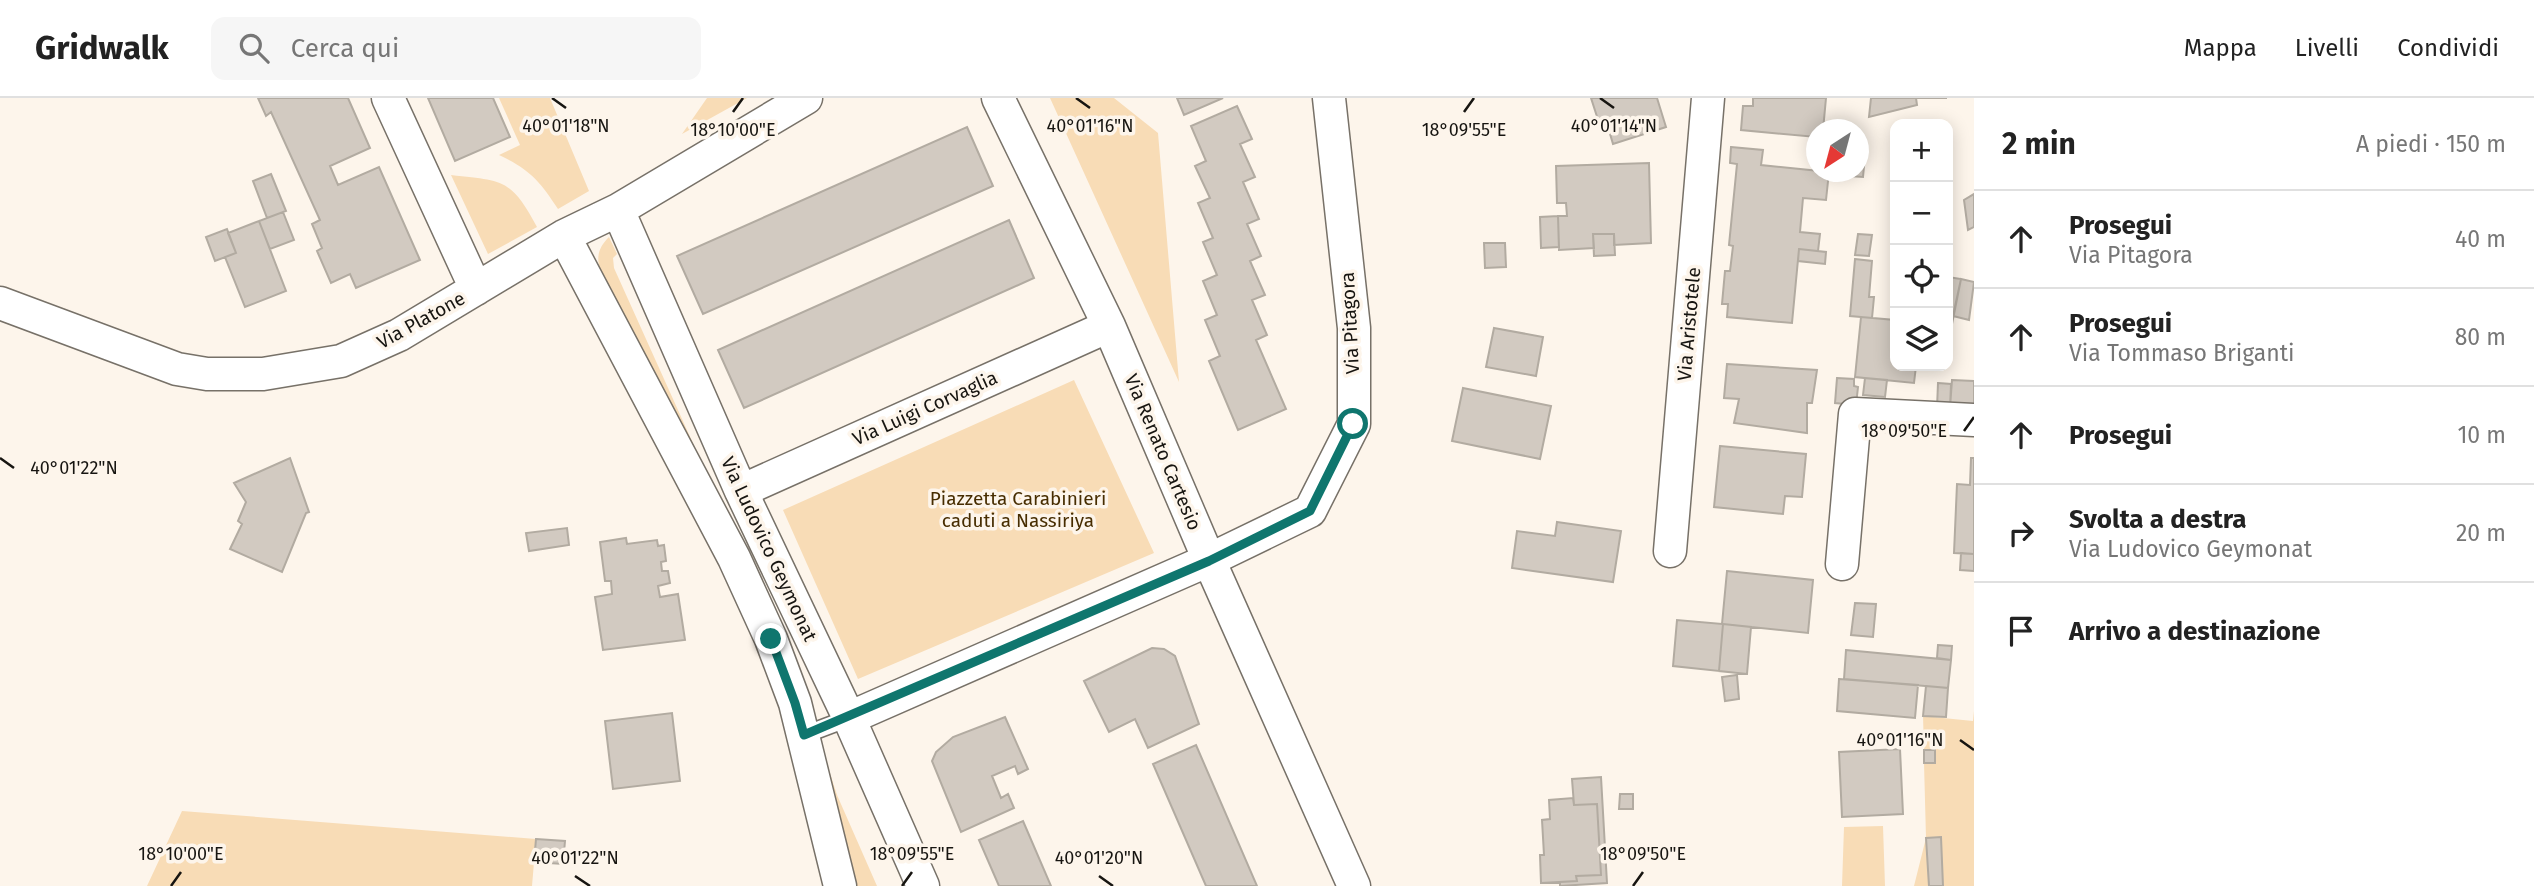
<!DOCTYPE html>
<html lang="it">
<meta charset="utf-8">
<style>
body{margin:0;font-family:"Fira Sans",sans-serif;background:#f6f6f6;color:#222}
.controls{position:absolute;right:21px;top:21px;display:grid;overflow:hidden;border-radius:14px;box-shadow:0 4px 18px #0003}
.controls button{width:63px;height:63px;display:grid;place-items:center;padding:0;border:0;border-bottom:2px solid #e0e0e0;background:#fff;color:#222;font:35px sans-serif}
.compass{position:absolute;left:1806px;top:21px;width:63px;height:63px;border-radius:50%;background:#fff;box-shadow:0 4px 18px #0003;rotate:216deg}
.stop{position:absolute;width:21px;height:21px;margin:-16px;border:5px solid #0f766e;border-radius:50%;background:#fff}
.stop.end{background:#0f766e;border-color:#fff;box-shadow:0 2px 7px #0008}
.list{margin:0;padding:0;list-style:none}
h2{display:flex;justify-content:space-between;align-items:center;height:91px;margin:0;padding:0 28px;font-size:30px}
h2 small{font-size:23px;font-weight:400;color:#767676}
.list li{display:grid;grid-template-columns:46px 1fr auto;gap:21px;align-items:center;box-sizing:border-box;height:98px;padding:0 28px;border-top:2px solid #e0e0e0}
.list b{display:block;font-size:26px;white-space:nowrap}
.list p{margin:0;font-size:23px;white-space:nowrap;color:#767676}
.list em{font-size:23px;font-style:normal;color:#767676}
.icon{flex:none;width:38px;height:38px;fill:none;stroke:currentColor;stroke-width:2;stroke-linecap:round;stroke-linejoin:round}
.map{position:relative;flex:none;width:1974px;height:788px;overflow:hidden}
header{display:flex;align-items:center;gap:42px;box-sizing:border-box;height:98px;padding:0 35px;background:#fff;border-bottom:2px solid #e0e0e0}
header strong{font-size:33px}
nav{display:flex;gap:38px;margin-inline-start:auto;font-size:24px}
.search{width:490px;height:63px;background:#f6f6f6;display:flex;align-items:center;gap:18px;box-sizing:border-box;padding:0 24px;border-radius:14px;color:#767676;font-size:26px}
main{display:flex}
aside{flex:1;background:#fff}
.map>svg:first-child{display:block}
</style>
<header>
<strong>Gridwalk</strong>
<div class="search"><svg class="icon" aria-label="search" viewBox="0 0 24 24"><circle cx="10" cy="10" r="6"/><path d="M15 15l6 6"/></svg>Cerca qui</div>
<nav><a>Mappa</a><a>Livelli</a><a>Condividi</a></nav>
</header>
<main>
<div class="map">
<svg width="1974" height="788" viewBox="0 0 1974 788">
<rect width="100%" height="100%" fill="#fdf5eb"/>
<!-- green -->
<path fill="#f8dcb6" d="M 499,0 L 550,0 L 589,93 L 558,111 C 539,82 530,72 499,57 L 520,47 Z
M 707,0 L 747,0 L 682,36 Z
M 1050,0 L 1114,0 L 1158,35 L 1179,284 Z
M 451,77 C 503,83 511,80 537,129 L 488,156 Z
M 609,139 L 617,156 L 613,160 L 614,170 L 737,443 L 635,246 L 600,171 C 596,158 599,149 609,139 Z
M 1074,282 L 1154,455 L 858,581 L 783,412 Z
M 1974,613 L 1974,788 L 1943,788 L 1940,739 L 1926,740 L 1929,788 L 1914,788 L 1926,740 L 1924,665 L 1935,665 L 1935,652 L 1924,652 L 1923,618 L 1973,623 Z
M 825,660 L 837,697 L 877,788 L 850,788 L 819,666 Z
M 182,713 L 536,741 L 532,788 L 147,788 Z
M 1883,728 L 1885,788 L 1842,788 L 1844,729 Z"/>
<!-- building -->
<path fill="#d2cac1" stroke="#b2aba1" stroke-width="2" d="M 258,0 L 348,0 L 370,50 L 330,68 L 338,87 L 379,69 L 420,162 L 356,190 L 350,176 L 331,185 L 317,153 L 322,150 L 312,126 L 320,122 L 271,14 L 266,18 Z
M 428,0 L 493,0 L 510,39 L 455,63 Z
M 1177,0 L 1223,0 L 1184,17 Z
M 1591,0 L 1657,0 L 1666,29 L 1613,46 L 1608,29 L 1601,31 Z
M 1753,0 L 1826,0 L 1823,32 L 1816,32 L 1816,39 L 1741,32 L 1743,8 L 1753,8 Z
M 1871,0 L 1947,0 L 1916,0 L 1917,7 L 1869,19 Z
M 1237,8 L 1252,41 L 1240,46 L 1255,79 L 1243,84 L 1259,121 L 1247,126 L 1261,158 L 1250,163 L 1265,197 L 1252,202 L 1267,237 L 1256,242 L 1286,311 L 1238,332 L 1209,263 L 1220,258 L 1205,222 L 1217,217 L 1203,183 L 1217,177 L 1203,144 L 1213,140 L 1198,105 L 1210,100 L 1195,68 L 1206,63 L 1191,28 Z
M 967,29 L 993,88 L 703,216 L 677,158 Z
M 1731,49 L 1763,52 L 1761,67 L 1829,74 L 1826,102 L 1803,100 L 1800,134 L 1820,136 L 1818,153 L 1799,151 L 1792,225 L 1727,219 L 1728,206 L 1722,206 L 1725,173 L 1730,173 L 1733,148 L 1729,147 L 1737,66 L 1730,65 Z
M 1858,58 L 1865,58 L 1863,79 L 1833,77 L 1833,74 L 1858,74 Z
M 1649,65 L 1651,145 L 1614,147 L 1614,136 L 1593,136 L 1594,150 L 1559,152 L 1558,118 L 1567,118 L 1566,105 L 1557,105 L 1556,68 Z
M 271,76 L 286,113 L 267,120 L 253,83 Z
M 1974,96 L 1974,129 L 1968,132 L 1964,102 Z
M 283,114 L 294,142 L 270,151 L 259,123 Z
M 1558,118 L 1559,149 L 1541,150 L 1540,119 Z
M 1009,122 L 1034,180 L 744,310 L 718,252 Z
M 259,123 L 286,193 L 245,209 L 225,159 L 236,155 L 228,135 Z
M 227,131 L 236,155 L 215,163 L 206,139 Z
M 1593,136 L 1614,136 L 1615,157 L 1594,158 Z
M 1858,136 L 1872,137 L 1869,158 L 1855,157 Z
M 1484,145 L 1505,145 L 1506,169 L 1485,170 Z
M 1799,151 L 1826,154 L 1825,166 L 1798,163 Z
M 1855,161 L 1872,163 L 1869,199 L 1874,199 L 1872,220 L 1850,218 Z
M 1948,179 L 1961,181 L 1952,226 L 1948,225 Z
M 1961,181 L 1974,184 L 1969,222 L 1953,218 Z
M 1861,219 L 1895,222 L 1895,268 L 1916,268 L 1914,285 L 1855,279 Z
M 1494,230 L 1543,239 L 1536,278 L 1486,269 Z
M 1727,266 L 1817,272 L 1812,305 L 1807,305 L 1807,335 L 1734,325 L 1739,301 L 1724,300 Z
M 1837,280 L 1854,281 L 1854,288 L 1858,289 L 1856,307 L 1835,305 Z
M 1865,280 L 1887,282 L 1885,299 L 1863,297 Z
M 1952,282 L 1974,283 L 1974,311 L 1950,310 Z
M 1938,285 L 1951,286 L 1950,310 L 1937,310 Z
M 1463,290 L 1551,308 L 1540,361 L 1452,343 Z
M 1720,348 L 1806,356 L 1802,399 L 1785,398 L 1783,416 L 1714,409 Z
M 290,360 L 309,414 L 306,415 L 282,474 L 230,451 L 242,426 L 238,423 L 246,404 L 234,385 Z
M 1971,360 L 1974,360 L 1974,456 L 1954,455 L 1957,386 L 1970,387 Z
M 1557,424 L 1621,433 L 1613,484 L 1512,470 L 1517,433 L 1555,438 Z
M 567,430 L 569,447 L 529,453 L 526,435 Z
M 626,440 L 627,446 L 657,442 L 658,448 L 664,447 L 666,463 L 661,464 L 662,473 L 668,473 L 670,485 L 658,488 L 660,499 L 678,496 L 685,542 L 603,552 L 595,499 L 612,496 L 611,483 L 605,483 L 600,444 Z
M 1961,455 L 1974,456 L 1974,473 L 1960,472 Z
M 1727,473 L 1813,482 L 1808,535 L 1723,526 L 1719,573 L 1673,568 L 1677,522 L 1722,526 Z
M 1855,505 L 1876,506 L 1873,539 L 1851,537 Z
M 1723,526 L 1751,529 L 1747,576 L 1719,573 Z
M 1938,547 L 1952,548 L 1951,562 L 1937,560 Z
M 1152,550 L 1164,551 L 1175,558 L 1199,626 L 1148,650 L 1135,621 L 1109,634 L 1084,583 Z
M 1846,552 L 1951,562 L 1948,590 L 1844,581 Z
M 1737,577 L 1739,601 L 1725,603 L 1722,579 Z
M 1839,581 L 1918,587 L 1915,620 L 1837,613 Z
M 1926,588 L 1948,590 L 1946,619 L 1923,618 Z
M 672,615 L 680,683 L 613,691 L 605,623 Z
M 1005,619 L 1028,671 L 1018,676 L 1015,668 L 992,678 L 1001,700 L 1008,696 L 1014,710 L 961,734 L 932,663 L 936,654 L 953,639 Z
M 1196,647 L 1257,788 L 1206,788 L 1153,666 Z
M 1900,651 L 1903,716 L 1842,719 L 1839,654 Z
M 1924,652 L 1935,652 L 1935,665 L 1924,665 Z
M 1601,679 L 1607,785 L 1560,788 L 1560,784 L 1577,783 L 1576,778 L 1601,777 L 1597,706 L 1574,707 L 1572,681 Z
M 1620,696 L 1633,696 L 1633,711 L 1619,711 Z
M 1573,700 L 1574,707 L 1597,706 L 1601,777 L 1576,778 L 1577,783 L 1541,785 L 1540,757 L 1544,757 L 1542,722 L 1550,721 L 1549,702 Z
M 1023,723 L 1051,788 L 999,788 L 979,742 Z
M 1941,739 L 1943,788 L 1929,788 L 1926,740 Z
M 536,741 L 565,743 L 563,766 L 534,764 Z"/>
<g fill="none" stroke-linecap="round" stroke-linejoin="round">
<defs>
<path id="service" d="M 804,637 L 849,620"/>
<path id="minor" d="M 388,0 L 476,191
M 998,0 L 1109,228 L 1209,462 L 1354,788
M 618,112 L 741,393 L 849,620 L 923,788
M 564,138 L 734,460 L 771,541 L 795,605 L 840,788
M 0,205 L 177,271 L 207,276 L 263,276 L 341,263 L 399,237 L 564,138 L 618,112 L 806,0
M 741,393 L 1109,228
M 1670,453 L 1708,0
M 1842,466 L 1855,316 L 1974,322
M 849,620 L 1209,462 L 1310,413 L 1354,326 L 1354,230 L 1329,0"/>
</defs>
<!-- service casing -->
<use href="#service" stroke="#777168" stroke-width="19"/>
<!-- minor casing -->
<use href="#minor" stroke="#777168" stroke-width="35"/>
<!-- service -->
<use href="#service" stroke="#fff" stroke-width="16"/>
<!-- minor -->
<use href="#minor" stroke="#fff" stroke-width="32"/>
</g>
<g fill="none" stroke-linecap="round" stroke-linejoin="round">
<!-- route -->
<path stroke="#0f766e" stroke-width="9" d="M 771,541 L 795,605 L 804,637 L 1209,463 L 1310,413 L 1353,326"/>
</g>
<!-- ticks -->
<path fill="none" stroke="#171511" stroke-width="2.5" d="M 552,0 L 566,10M 1076,0 L 1090,10M 1600,0 L 1614,10M 733,14 L 743,0M 1464,14 L 1474,0M 1964,333 L 1974,319M 0,360 L 14,370M 1960,642 L 1974,652M 575,778 L 590,788M 1099,778 L 1113,788M 171,788 L 181,774M 902,788 L 912,774M 1633,788 L 1643,774"/>
<g text-anchor="middle" dominant-baseline="central" stroke-width="7" stroke-linejoin="round" paint-order="stroke">
<!-- street labels -->
<g font-size="19" fill="#171511" stroke="#fdf5eb">
<text transform="translate(421 222) rotate(-29)">Via Platone</text>
<text transform="translate(1350 225) rotate(-93)">Via Pitagora</text>
<text transform="translate(1689 226) rotate(-85)">Via Aristotele</text>
<text transform="translate(925 310) rotate(-24)">Via Luigi Corvaglia</text>
<text transform="translate(1163 354) rotate(67)">Via Renato Cartesio</text>
<text transform="translate(769 451) rotate(65)">Via Ludovico Geymonat</text>
</g>
<!-- park labels -->
<g font-size="19" fill="#472d01" stroke="#fdf5eb">
<text x="1018" y="400">Piazzetta Carabinieri<tspan x="1018" dy="22">caduti a Nassiriya</tspan></text>
</g>
</g>
<g font-size="18" text-anchor="middle" fill="#171511" stroke="#fdf5eb" stroke-width="7" stroke-linejoin="round" paint-order="stroke">
<text x="1614" y="34">40°01'14"N</text>
<text x="566" y="34">40°01'18"N</text>
<text x="1090" y="34">40°01'16"N</text>
<text x="733" y="38">18°10'00"E</text>
<text x="1464" y="38">18°09'55"E</text>
<text x="1904" y="339">18°09'50"E</text>
<text x="74" y="376">40°01'22"N</text>
<text x="1900" y="648">40°01'16"N</text>
<text x="181" y="762">18°10'00"E</text>
<text x="912" y="762">18°09'55"E</text>
<text x="1643" y="762">18°09'50"E</text>
<text x="575" y="766">40°01'22"N</text>
<text x="1099" y="766">40°01'20"N</text>
</g>
</svg>
<div class="controls">
<button>+</button>
<button>−</button>
<button><svg class="icon" aria-label="locate" viewBox="0 0 24 24"><circle cx="12" cy="12" r="6"/><path d="M12 2v4M12 18v4M2 12h4M18 12h4"/></svg></button>
<button><svg class="icon" aria-label="layers" viewBox="0 0 24 24"><path d="M12 4l9 5-9 5-9-5zM3 14l9 5 9-5"/></svg></button>
</div>
<svg class="compass" viewBox="-18 -18 36 36"><path d="M0-13l5 13h-10z" fill="#e53935"/><path d="M0 13l5-13h-10z" fill="#767676"/></svg>
<div class="stop" style="left:1353px;top:326px"></div>
<div class="stop end" style="left:771px;top:541px"></div>
</div>
<aside>
<h2>2 min<small>A piedi · 150 m</small></h2>
<ul class="list">
<li><svg class="icon" aria-label="ahead" viewBox="0 0 24 24"><path d="M12 20V5M6 11l6-6 6 6"/></svg><div><b>Prosegui</b><p>Via Pitagora</p></div><em>40 m</em></li>
<li><svg class="icon" aria-label="ahead" viewBox="0 0 24 24"><path d="M12 20V5M6 11l6-6 6 6"/></svg><div><b>Prosegui</b><p>Via Tommaso Briganti</p></div><em>80 m</em></li>
<li><svg class="icon" aria-label="ahead" viewBox="0 0 24 24"><path d="M12 20V5M6 11l6-6 6 6"/></svg><div><b>Prosegui</b></div><em>10 m</em></li>
<li><svg class="icon" aria-label="right" viewBox="0 0 24 24"><path d="M7 20v-9h11M14 6l5 5-5 5"/></svg><div><b>Svolta a destra</b><p>Via Ludovico Geymonat</p></div><em>20 m</em></li>
<li><svg class="icon" aria-label="arrive" viewBox="0 0 24 24"><path d="M6 21V4h12l-3 4 3 4H6"/></svg><div><b>Arrivo a destinazione</b></div></li>
</ul>
</aside>
</main>
